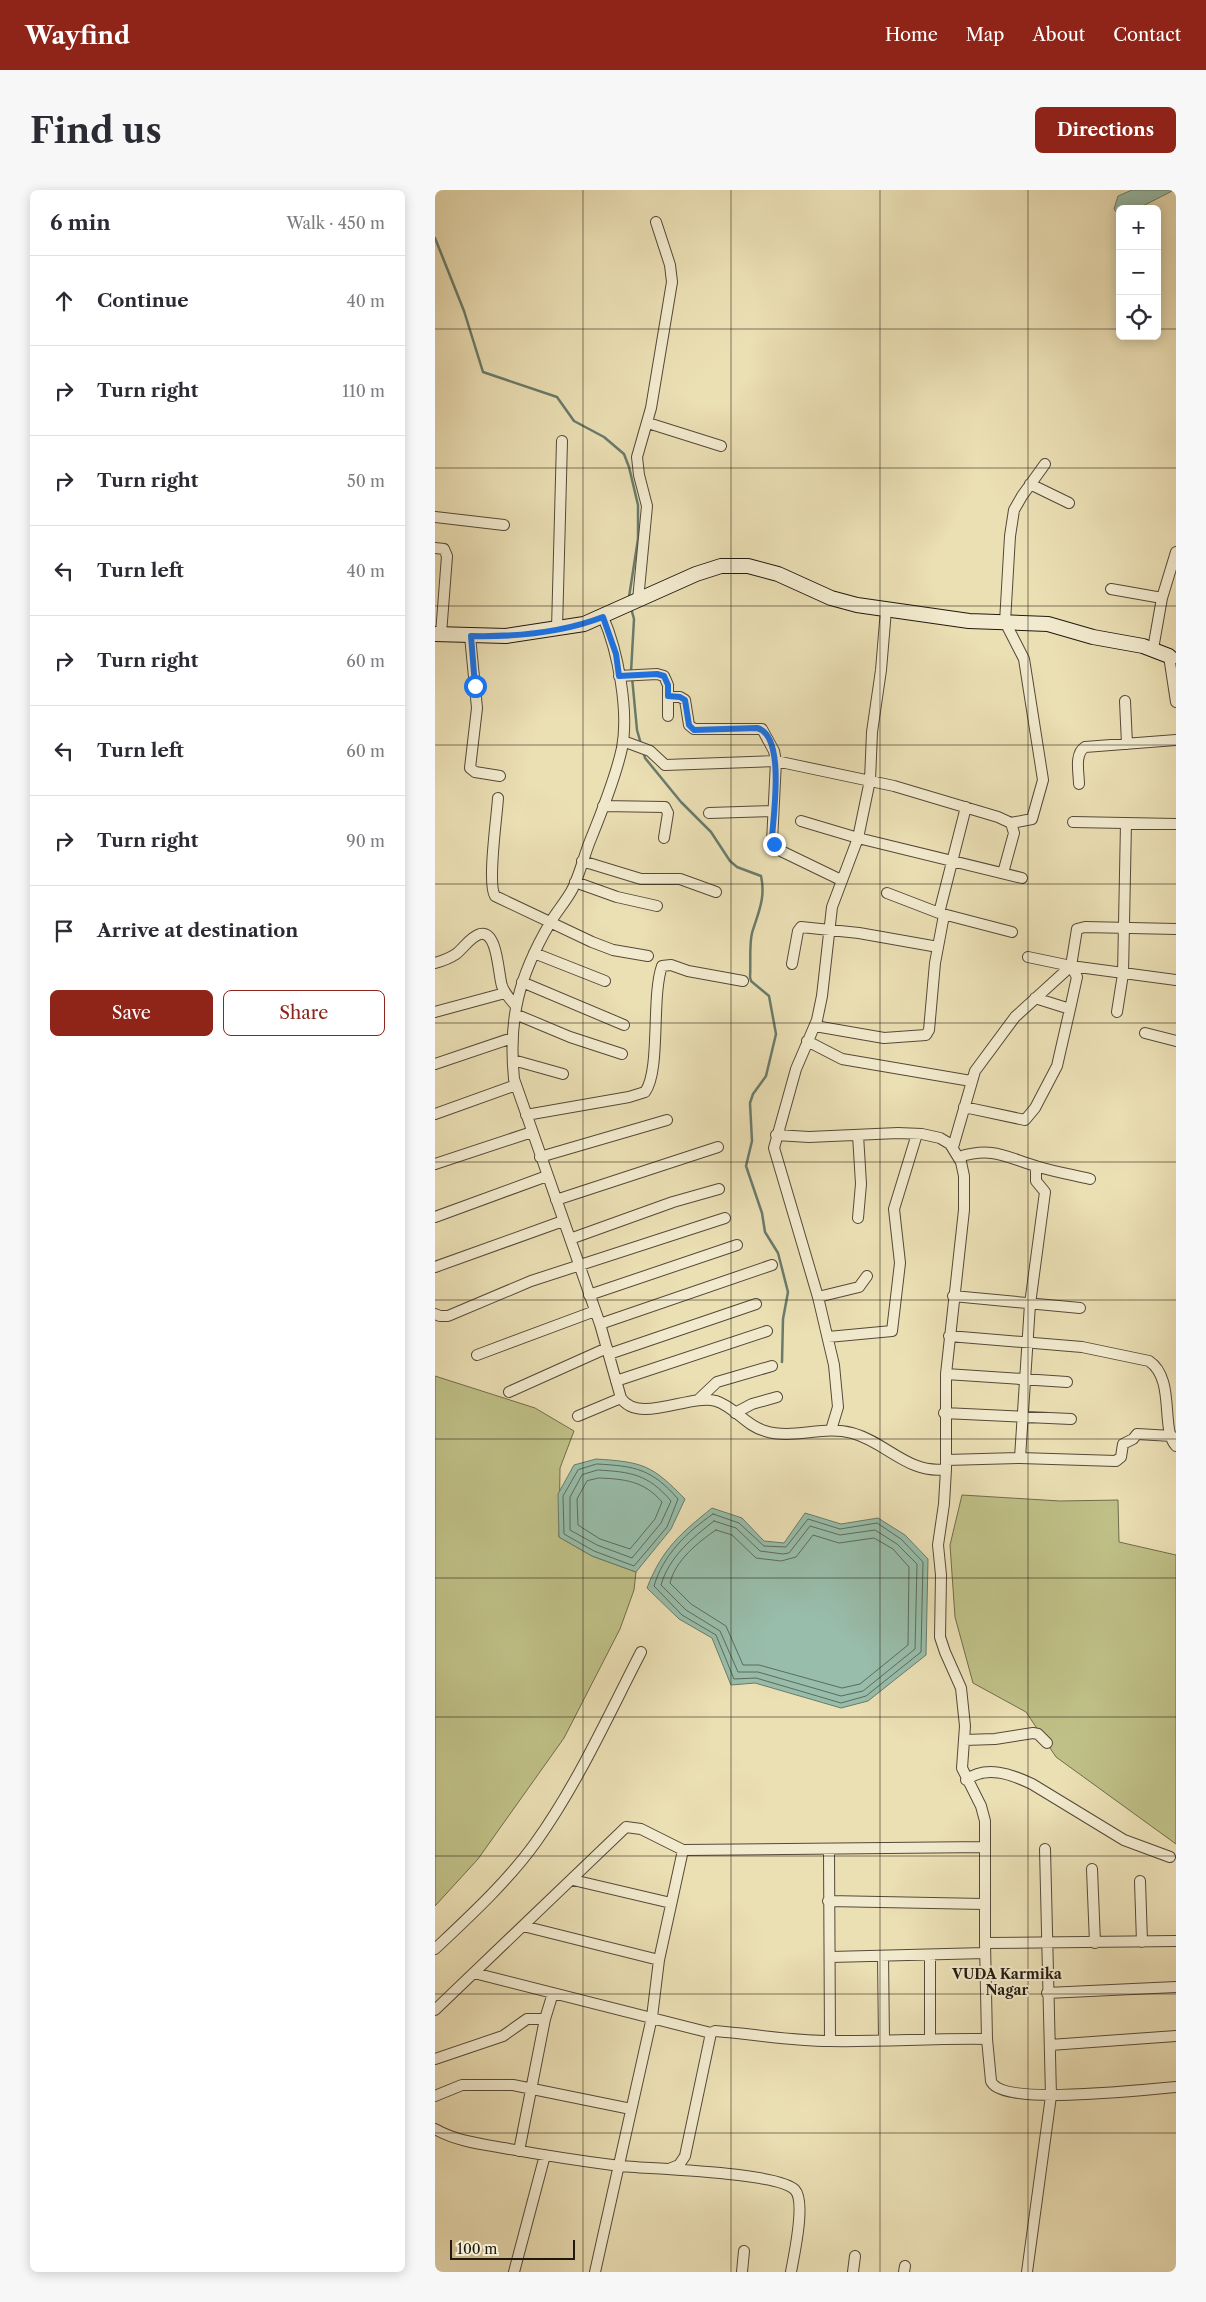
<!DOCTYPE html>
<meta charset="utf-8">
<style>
body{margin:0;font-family:"Libre Caslon Text",serif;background:#f7f7f7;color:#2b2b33}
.controls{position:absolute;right:15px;top:15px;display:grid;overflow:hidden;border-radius:8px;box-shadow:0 2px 12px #0003}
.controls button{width:45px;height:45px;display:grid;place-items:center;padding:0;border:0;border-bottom:1px solid #e1e1e2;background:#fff;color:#2b2b33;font:25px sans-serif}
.scale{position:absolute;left:15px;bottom:12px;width:125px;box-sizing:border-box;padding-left:5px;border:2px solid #22190e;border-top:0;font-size:14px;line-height:18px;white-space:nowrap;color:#22190e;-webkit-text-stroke:4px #f2eace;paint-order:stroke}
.stop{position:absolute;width:15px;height:15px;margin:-11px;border:4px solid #1a73e8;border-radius:50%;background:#fff}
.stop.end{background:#1a73e8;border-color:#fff;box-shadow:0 1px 5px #0008}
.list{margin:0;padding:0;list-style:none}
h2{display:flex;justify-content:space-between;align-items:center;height:65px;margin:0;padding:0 20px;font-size:21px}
h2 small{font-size:16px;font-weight:400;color:#7c7c81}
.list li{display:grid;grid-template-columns:32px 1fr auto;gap:15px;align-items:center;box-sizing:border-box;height:90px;padding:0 20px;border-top:1px solid #e1e1e2}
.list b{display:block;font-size:19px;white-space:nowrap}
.list em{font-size:16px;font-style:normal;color:#7c7c81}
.actions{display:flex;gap:10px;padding:15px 20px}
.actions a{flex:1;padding:11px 0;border:1px solid #8f2418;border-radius:8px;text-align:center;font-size:18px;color:#8f2418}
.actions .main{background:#8f2418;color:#fff}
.icon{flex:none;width:28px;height:28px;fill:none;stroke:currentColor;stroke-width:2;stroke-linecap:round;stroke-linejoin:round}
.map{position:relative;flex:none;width:741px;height:2082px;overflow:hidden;border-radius:8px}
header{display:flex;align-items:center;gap:30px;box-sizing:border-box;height:70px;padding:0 25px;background:#8f2418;color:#fff}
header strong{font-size:24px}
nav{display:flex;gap:28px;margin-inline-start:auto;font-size:18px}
.intro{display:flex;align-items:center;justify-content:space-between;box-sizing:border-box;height:120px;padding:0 30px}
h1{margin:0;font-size:35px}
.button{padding:12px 22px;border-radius:8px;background:#8f2418;color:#fff;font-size:18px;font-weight:700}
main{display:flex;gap:30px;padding:0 30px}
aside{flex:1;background:#fff;border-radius:8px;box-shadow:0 2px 12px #0003}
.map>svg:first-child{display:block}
</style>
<header>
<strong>Wayfind</strong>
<nav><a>Home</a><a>Map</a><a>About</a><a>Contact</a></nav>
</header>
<div class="intro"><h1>Find us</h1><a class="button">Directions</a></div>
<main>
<aside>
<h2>6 min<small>Walk · 450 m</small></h2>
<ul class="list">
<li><svg class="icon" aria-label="ahead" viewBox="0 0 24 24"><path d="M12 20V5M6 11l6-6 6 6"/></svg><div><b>Continue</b></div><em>40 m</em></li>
<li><svg class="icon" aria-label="right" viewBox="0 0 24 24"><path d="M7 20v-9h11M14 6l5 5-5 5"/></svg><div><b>Turn right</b></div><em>110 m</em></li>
<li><svg class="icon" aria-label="right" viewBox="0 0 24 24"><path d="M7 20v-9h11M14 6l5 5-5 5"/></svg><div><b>Turn right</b></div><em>50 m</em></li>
<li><svg class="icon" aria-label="left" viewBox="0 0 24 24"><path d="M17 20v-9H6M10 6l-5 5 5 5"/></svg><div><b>Turn left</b></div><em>40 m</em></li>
<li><svg class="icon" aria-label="right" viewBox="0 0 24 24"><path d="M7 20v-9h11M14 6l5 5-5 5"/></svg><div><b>Turn right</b></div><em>60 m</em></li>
<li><svg class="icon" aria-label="left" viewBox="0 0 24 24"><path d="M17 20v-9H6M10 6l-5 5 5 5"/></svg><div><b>Turn left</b></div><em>60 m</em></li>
<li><svg class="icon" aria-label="right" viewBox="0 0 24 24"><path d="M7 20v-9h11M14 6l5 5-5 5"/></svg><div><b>Turn right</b></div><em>90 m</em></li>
<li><svg class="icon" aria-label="arrive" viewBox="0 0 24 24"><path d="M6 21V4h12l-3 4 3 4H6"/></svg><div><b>Arrive at destination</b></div></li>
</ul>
<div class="actions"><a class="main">Save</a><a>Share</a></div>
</aside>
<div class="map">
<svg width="741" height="2082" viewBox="0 0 741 2082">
<rect width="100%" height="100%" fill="#ebdfb4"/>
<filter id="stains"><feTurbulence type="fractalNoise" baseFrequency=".004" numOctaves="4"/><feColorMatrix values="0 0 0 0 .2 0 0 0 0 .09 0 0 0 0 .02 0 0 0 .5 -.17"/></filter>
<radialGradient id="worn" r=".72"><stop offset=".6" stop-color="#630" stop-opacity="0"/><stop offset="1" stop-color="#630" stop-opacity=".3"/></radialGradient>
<!-- green -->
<path fill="#bfc087" stroke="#706c4a" d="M 0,1186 L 100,1218 L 139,1241 L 125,1278 L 124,1347 L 157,1366 L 201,1382 L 199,1400 L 185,1439 L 129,1548 L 43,1669 L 0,1716 Z
M 527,1305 L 625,1311 L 683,1310 L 684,1352 L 741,1365 L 741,1654 L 621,1567 L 591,1522 L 538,1493 L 520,1427 L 515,1355 Z"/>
<!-- water -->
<path fill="#98bdaa" stroke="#697b6c" d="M 697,0 L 739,0 L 702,19 L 685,19 L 685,27 L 679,19 L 683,6 Z
M 161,1269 C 208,1272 217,1275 250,1309 L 236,1339 L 201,1382 L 157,1366 L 124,1347 L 123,1304 L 139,1275 Z
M 277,1318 L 307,1328 L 329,1351 L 349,1353 L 370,1323 L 406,1334 L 443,1328 L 470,1345 L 493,1369 L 491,1465 L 433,1511 L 406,1518 L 320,1493 L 296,1495 L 277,1448 L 244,1429 L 212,1398 C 227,1359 246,1343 277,1318 Z"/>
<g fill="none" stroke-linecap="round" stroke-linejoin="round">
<!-- shore -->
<path stroke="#5d6b5c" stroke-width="1" d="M 162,1274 C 200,1276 217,1279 243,1309 L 232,1337 L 199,1376 L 159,1361 L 129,1344 L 128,1306 L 143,1280 Z
M 163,1280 C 196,1282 213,1284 236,1311 L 226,1333 L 197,1368 L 162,1355 L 135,1340 L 135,1307 L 147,1285 Z
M 164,1288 C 190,1289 209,1291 227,1312 L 220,1329 L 195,1359 L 165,1349 L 143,1335 L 142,1309 L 152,1291 Z
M 278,1324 L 304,1333 L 329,1356 L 351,1357 L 373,1329 L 405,1339 L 442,1333 L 466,1349 L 488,1372 L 486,1462 L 431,1506 L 406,1513 L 321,1488 L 299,1489 L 281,1445 L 247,1425 L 219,1396 C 228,1365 252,1342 278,1324 Z
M 279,1331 L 301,1338 L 325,1361 L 348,1364 L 354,1363 L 375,1336 L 405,1345 L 440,1340 L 462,1354 L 482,1374 L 480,1459 L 428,1501 L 406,1506 L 323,1482 L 303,1482 L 285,1441 L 251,1420 L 226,1395 C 234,1367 257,1348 279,1331 Z
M 281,1340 L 297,1345 L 321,1368 L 346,1371 L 361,1367 L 378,1345 L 404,1353 L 439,1348 L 458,1359 L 474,1377 L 473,1455 L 425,1494 L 407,1498 L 324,1475 L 308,1475 L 291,1436 L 256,1414 L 235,1393 C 240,1371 263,1352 281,1340 Z"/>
<!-- stream -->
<path stroke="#697b6c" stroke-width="2.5" d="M 0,48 L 29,121 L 48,182 L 122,207 L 139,231 L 169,247 L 189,264 L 194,277 L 203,315 L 203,349 L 194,407
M 196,482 L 199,429 L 196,418
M 197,487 L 202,540 L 206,554
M 208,561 L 210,568 L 246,612 L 276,642 L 295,671 L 302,677 L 326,686 C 331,708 323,723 317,743 C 314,756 316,773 315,787 L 316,791 L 334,806 L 341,844 L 331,886 L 318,904 L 315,913 L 317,951 L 311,976 L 327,1023 L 330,1042 L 343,1063 L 353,1102 L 348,1129 L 347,1172"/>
<defs>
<path id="street" d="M 213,233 L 286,256
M 595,294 L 634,313
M 0,327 L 69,335
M 0,358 L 9,359 L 12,366 L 6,444
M 676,399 L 727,408
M 203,410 L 212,316 L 204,285 L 202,267 L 216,218 L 237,92 L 235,75 L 221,32
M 168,427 C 183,461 194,521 187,558 C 181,586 166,624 155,651 C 149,666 145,683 138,698 C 132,710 122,721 115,733 C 84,786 73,828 79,889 L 165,1134 L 186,1208 C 204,1235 256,1203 281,1211 C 300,1217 311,1236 330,1241 C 358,1250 388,1235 417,1243 C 451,1252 474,1285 511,1279
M 122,439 L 127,251
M 35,446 L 42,518 L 35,578 L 40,582 L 65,586
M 718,459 L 727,408 L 741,362
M 741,468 L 734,466 L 741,512
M 184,486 L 222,484 L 229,486 L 233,495 L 233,526
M 233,507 L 245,507 L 250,510 L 254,535 L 259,539 L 327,539 L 339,561 L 341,571 L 337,652 L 346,661 L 406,690
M 690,511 L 692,554
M 188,551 L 215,561 L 230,575 L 341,571 L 459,596 L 563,627 L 576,633 L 579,643 L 568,683
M 644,594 C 644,583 639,564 650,557 L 741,550
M 63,608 C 62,626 52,694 60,706 L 157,752 L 178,760 L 213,766
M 168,616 L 230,617 L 233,623 L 229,648
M 274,623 L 338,621
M 366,631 L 423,648 L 435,590 L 437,542 L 446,480 L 451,420
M 638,632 L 741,634
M 576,633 L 597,629 L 608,590 L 589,469 L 570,432 L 575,346 L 579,320 L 587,306 L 610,274
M 147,671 L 206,689 L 245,689 L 281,702
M 140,692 L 182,707 L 222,716
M 452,703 L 504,723 L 577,742
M 504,723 L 531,617
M 99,763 L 170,791
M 593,767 L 636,776 L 741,790
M 0,773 C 7,771 15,768 21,764 C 29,758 35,747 45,744 C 63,740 63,784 67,796 C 70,804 75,809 80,815
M 357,774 L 363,741 L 366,737 L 424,743 L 503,757
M 87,792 L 189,835
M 600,808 L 635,819 L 642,787 L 636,776
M 0,822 L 70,803
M 682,822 L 688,784 L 691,633
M 80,824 L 135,847 L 187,864
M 380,836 L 449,848 L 491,845 L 494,840 L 500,773 L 509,725
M 710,843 L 741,851
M 372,851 L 407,869 L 536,891
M 78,870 L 128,884
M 0,874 L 77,848
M 529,917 L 590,930 L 600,918 L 622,876 L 635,819
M 0,924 L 81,895
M 91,925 L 194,907 L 210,902 C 226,880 216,807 227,776 L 236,775 L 253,781 L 308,791
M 341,945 L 374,947 L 463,943 L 487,944 L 505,948 L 515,954 L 526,972 L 529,986 L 529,1020 L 511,1184 L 511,1279 L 509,1314 L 503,1355 L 506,1385 L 505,1447 L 510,1462 L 526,1498 L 530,1536 L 527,1578 L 546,1616 L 550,1631 L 550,1753
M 518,957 L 540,881 L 580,827 L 636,776 L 642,739 L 650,737 L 741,739
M 105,967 L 232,930
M 524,967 C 559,956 572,968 604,977 C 621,982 638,985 655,989
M 0,974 L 97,942
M 121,1010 L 283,957
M 0,1027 L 112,986
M 423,1028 L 426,994 L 423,945
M 135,1049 L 238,1012 L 284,999
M 0,1077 L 128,1031
M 154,1105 L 302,1055
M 518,1106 L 645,1118
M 383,1107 L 424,1097 L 432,1086
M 0,1124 L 5,1126 L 13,1126 L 96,1091 L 290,1028
M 165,1134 L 337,1075
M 514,1146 L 647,1157 L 714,1171 C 741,1189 725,1239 741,1256
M 393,1147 L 457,1141 L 465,1073 L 459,1019 L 482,944
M 174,1164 L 321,1114
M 42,1165 L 160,1121
M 511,1184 L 632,1192
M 181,1191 L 332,1141
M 74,1202 L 172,1158
M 263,1210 L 282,1192 L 337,1176
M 300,1223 L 317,1214 L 342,1207
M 509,1223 L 636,1229
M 143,1226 L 186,1208
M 396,1240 L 403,1217 L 399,1175 L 383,1107 L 339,958 L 361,879 L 382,830 L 387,806 L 397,717 L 423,648 L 587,688
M 585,1268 L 595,1114 L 610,1002 L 601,991 L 601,976
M 511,1270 L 585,1268 L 681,1271 L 686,1267 L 688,1254 L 698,1249 L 702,1244 L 737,1246
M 529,1550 L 560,1549 L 598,1543 L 603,1544 L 612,1553
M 531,1590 C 551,1575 576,1584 597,1594 L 689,1650 L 735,1667
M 394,1660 L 395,1851
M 657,1679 L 660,1753
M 138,1690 L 236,1713
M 705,1691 L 707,1752
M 393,1711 L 549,1714
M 88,1736 L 224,1770
M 0,1759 C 35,1726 73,1691 101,1652 C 143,1593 173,1526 206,1462
M 495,1765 L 495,1848
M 448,1766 L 449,1850
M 396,1767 L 550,1763
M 39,1783 L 276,1843 L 280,1841 C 318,1844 356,1851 394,1851 C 447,1852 499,1848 552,1849 L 550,1753 L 741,1751
M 612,1803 L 741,1797
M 0,1820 L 191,1637 L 206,1639 L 248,1660 L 550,1657
M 552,1849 L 556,1891 C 566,1917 713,1899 741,1897
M 615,1855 L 741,1846
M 0,1869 L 68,1846 L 92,1829 L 110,1829
M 0,1906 L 27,1895 L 78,1895 L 196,1919
M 0,1939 C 21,1951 45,1954 69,1958 C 107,1965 146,1971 185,1976 C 215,1979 344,1982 360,2000 C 371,2012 359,2065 356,2082
M 84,1961 L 110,1829 L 118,1803
M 234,1979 L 244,1975 L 250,1966 L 276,1843
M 79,2082 L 110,1965
M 160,2082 L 217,1827 L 224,1770 L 248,1660
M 307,2082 L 309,2061
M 418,2082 L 420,2066
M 469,2082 L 470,2076
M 592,2082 L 616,1906 L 610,1659"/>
<path id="secondary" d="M 0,444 L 71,446 L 149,434 L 261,384 L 286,376 L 313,376 L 343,384 L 396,408 L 422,415 L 534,431 L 613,434 L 658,447 L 708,456 L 734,466"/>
</defs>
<!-- street casing -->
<use href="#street" stroke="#544a38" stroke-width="12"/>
<!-- secondary casing -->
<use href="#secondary" stroke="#22190e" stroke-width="16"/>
<!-- street -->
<use href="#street" stroke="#f2eace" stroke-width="10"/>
<!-- secondary -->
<use href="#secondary" stroke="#f2eace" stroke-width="14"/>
</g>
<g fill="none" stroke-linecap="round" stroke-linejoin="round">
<!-- route -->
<path stroke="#1a73e8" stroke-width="6" d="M 40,496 L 36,446 C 80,447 126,443 168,427 L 181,464 L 184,486 L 222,484 L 229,486 L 233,495 L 233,506 L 245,507 L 250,510 L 254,535 L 259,540 L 322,538 C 351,545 338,627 337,648 L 339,654"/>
</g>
<!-- grid -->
<path fill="none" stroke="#22190e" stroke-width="1" stroke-opacity="0.55" d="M 148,0 L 148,2082M 296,0 L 296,2082M 445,0 L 445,2082M 593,0 L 593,2082M 0,139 L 685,139M 722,139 L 741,139M 0,278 L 741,278M 0,416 L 741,416M 0,555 L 741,555M 0,694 L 741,694M 0,833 L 741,833M 0,972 L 741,972M 0,1110 L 741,1110M 0,1249 L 741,1249M 0,1388 L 741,1388M 0,1527 L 741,1527M 0,1666 L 741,1666M 0,1804 L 741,1804M 0,1943 L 741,1943"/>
<g text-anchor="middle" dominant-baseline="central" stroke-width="4" stroke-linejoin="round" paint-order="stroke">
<!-- neighbourhood labels -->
<g font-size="14" font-weight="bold" fill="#22190e" stroke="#f2eace">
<text x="572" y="1784">VUDA Karmika<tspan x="572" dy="16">Nagar</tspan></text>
</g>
</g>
<rect width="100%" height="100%" filter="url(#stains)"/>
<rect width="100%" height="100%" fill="url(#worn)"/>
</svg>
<div class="controls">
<button>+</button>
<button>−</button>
<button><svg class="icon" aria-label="locate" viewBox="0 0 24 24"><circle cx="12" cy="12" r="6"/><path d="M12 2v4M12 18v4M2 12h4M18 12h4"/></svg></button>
</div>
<div class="scale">100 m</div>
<div class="stop" style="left:40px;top:496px"></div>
<div class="stop end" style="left:339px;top:654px"></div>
</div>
</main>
